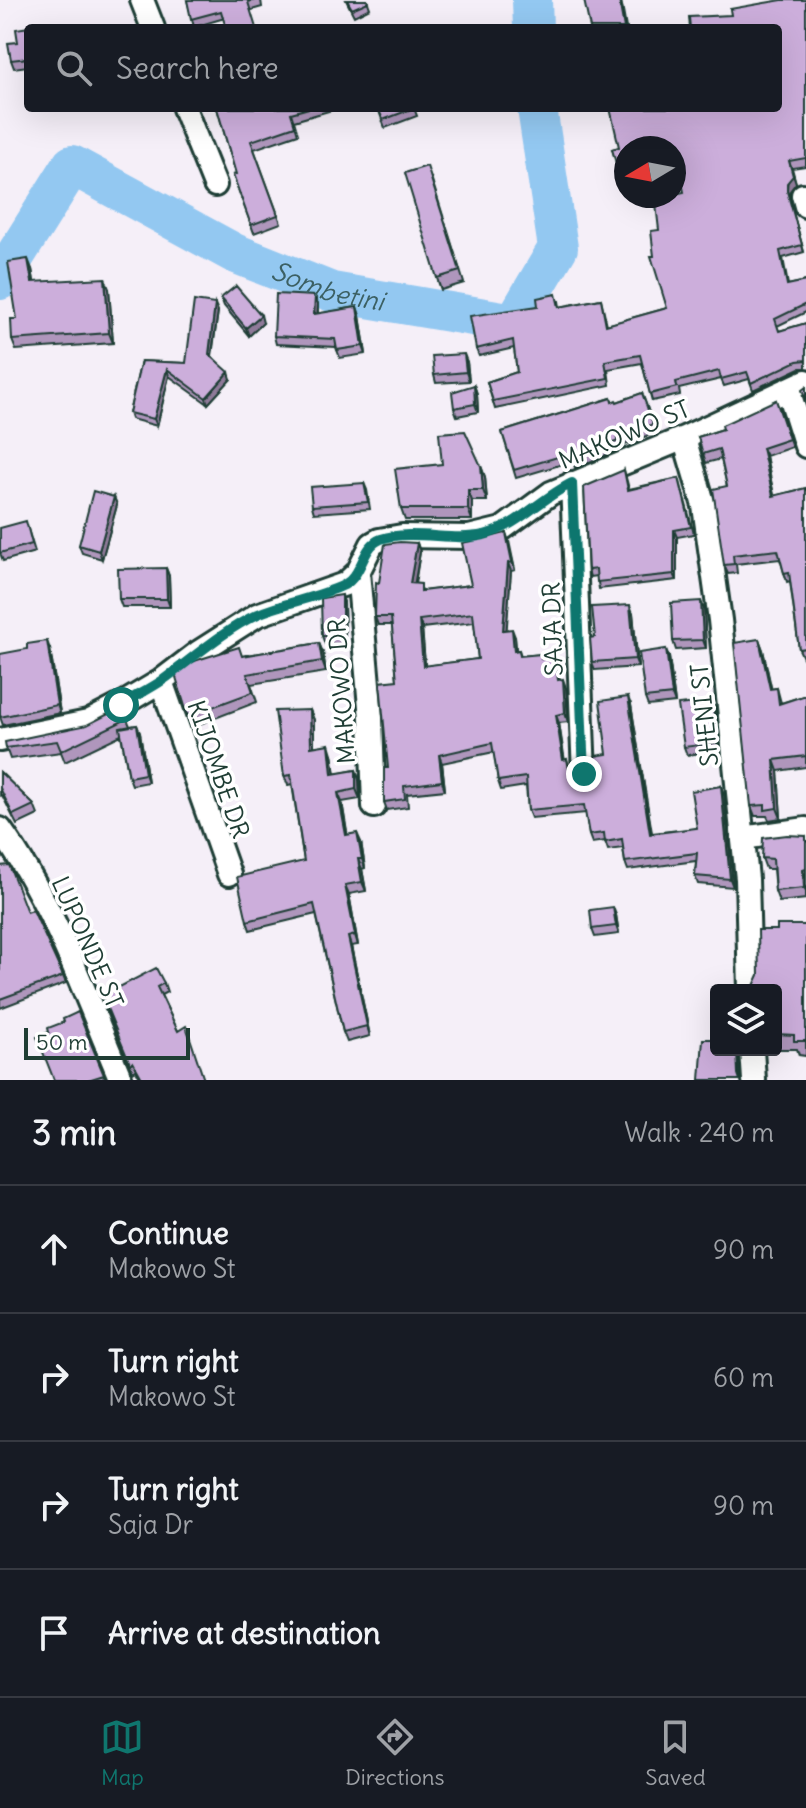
<!DOCTYPE html>
<meta charset="utf-8">
<style>
body{margin:0;font-family:Delius,sans-serif;background:#242831;color:#f1f3f6}
.controls{position:absolute;right:24px;bottom:24px;display:grid;overflow:hidden;border-radius:8px;box-shadow:0 8px 32px #0002}
.controls button{width:72px;height:72px;display:grid;place-items:center;padding:0;border:0;border-bottom:2px solid #363941;background:#171b24;color:#f1f3f6;font:40px sans-serif}
.compass{position:absolute;left:614px;top:136px;width:72px;height:72px;border-radius:50%;background:#171b24;box-shadow:0 8px 32px #0002;rotate:260deg}
.scale{position:absolute;left:24px;bottom:20px;width:166px;box-sizing:border-box;padding-left:8px;border:4px solid #1f3d34;border-top:0;font-size:22px;line-height:28px;white-space:nowrap;color:#1f3d34;-webkit-text-stroke:6px #fff;paint-order:stroke}
.stop{position:absolute;width:24px;height:24px;margin:-18px;border:6px solid #0f766e;border-radius:50%;background:#fff}
.stop.end{background:#0f766e;border-color:#fff;box-shadow:0 2px 8px #0008}
.list{margin:0;padding:0;list-style:none}
h2{display:flex;justify-content:space-between;align-items:center;height:104px;margin:0;padding:0 32px;font-size:34px}
h2 small{font-size:26px;font-weight:400;color:#9ea1a6}
.list li{display:grid;grid-template-columns:52px 1fr auto;gap:24px;align-items:center;box-sizing:border-box;height:128px;padding:0 32px;border-top:2px solid #363941}
.list b{display:block;font-size:30px;white-space:nowrap}
.list p{margin:0;font-size:26px;white-space:nowrap;color:#9ea1a6}
.list em{font-size:26px;font-style:normal;color:#9ea1a6}
.icon{flex:none;width:44px;height:44px;fill:none;stroke:currentColor;stroke-width:2;stroke-linecap:round;stroke-linejoin:round}
.map{position:relative;flex:none;width:806px;height:1080px;overflow:hidden}
.search{position:absolute;background:#171b24;box-shadow:0 8px 32px #0002;left:24px;right:24px;top:24px;height:88px;display:flex;align-items:center;gap:20px;box-sizing:border-box;padding:0 28px;border-radius:8px;color:#9ea1a6;font-size:30px}
.sheet{height:616px;background:#171b24}
nav{display:flex;justify-content:space-around;align-items:center;box-sizing:border-box;height:112px;border-top:2px solid #363941;background:#171b24;font-size:22px;color:#9ea1a6}
nav a{display:grid;justify-items:center;gap:4px}
nav .on{color:#0f766e}
.map>svg:first-child{display:block}
</style>
<div class="map">
<svg width="806" height="1080" viewBox="0 0 806 1080">
<rect width="100%" height="100%" fill="#f5eff8"/>
<filter id="ink" filterUnits="userSpaceOnUse"><feTurbulence type="fractalNoise" baseFrequency=".0125" numOctaves="2"/><feDisplacementMap in="SourceGraphic" scale="16" xChannelSelector="R" yChannelSelector="G"/><feConvolveMatrix kernelMatrix="1 2 1 2 8 2 1 2 1" color-interpolation-filters="sRGB"/></filter>
<g filter="url(#ink)">
<g fill="none" stroke-linecap="round" stroke-linejoin="round">
<!-- river -->
<g stroke="#93c8f1" stroke-width="40">
<path d="M 532,0 L 533,28"/>
<path id="s1" d="M 0,280 L 72,165 L 234,253 L 332,292 L 514,323 L 558,248 L 537,108"/>
</g>
<defs>
<path id="minor" d="M 142,0 L 153,28
M 184,108 L 215,185
M 803,195 L 806,206
M 788,389 L 806,446
M 684,438 L 704,506 L 720,620 L 747,879 L 750,990
M 572,483 L 584,774
M 358,572 L 371,718 L 374,806
M 161,681 L 229,874
M 0,740 L 88,722 L 121,705 L 161,681 L 199,652 L 257,615 L 345,584 L 358,572 L 372,544 L 379,540 L 402,536 L 469,537 L 502,529 L 551,493 L 684,438 L 806,381
M 0,829 C 54,904 85,995 121,1080
M 743,838 L 806,829
M 752,1050 L 754,1080"/>
</defs>
<!-- minor casing -->
<use href="#minor" stroke="#1f3d34" stroke-width="28"/>
<!-- minor -->
<use href="#minor" stroke="#fff" stroke-width="22"/>
</g>
<!-- wall -->
<path fill="#af96bc" stroke="#1f3d34" stroke-width="2" fill-rule="evenodd" d="M 187,0 L 261,0 L 262,7 L 194,27 Z
M 346,0 L 367,0 L 370,8 L 354,16 Z
M 806,0 L 806,166 L 792,168 L 796,183 L 790,191 L 789,198 L 804,252 L 783,258 L 788,285 L 806,281 L 806,312 L 777,326 L 779,331 L 806,323 L 806,368 L 800,368 L 753,390 L 749,379 L 724,386 L 721,379 L 679,389 L 680,395 L 652,401 L 642,363 L 608,369 L 610,385 L 495,409 L 487,382 L 517,372 L 514,348 L 479,356 L 476,349 L 538,306 L 559,301 L 560,307 L 601,299 L 607,325 L 667,308 L 654,256 L 659,230 L 684,192 L 677,154 L 674,154 L 674,148 L 626,148 L 626,180 L 622,182 L 612,149 L 778,108 L 731,15 Z
M 28,28 L 28,66 L 14,68 L 11,60 L 18,42 Z
M 217,108 L 339,108 L 294,121 L 298,134 L 254,149 L 281,223 L 254,233 L 233,175 L 236,174 Z
M 378,108 L 414,108 L 417,116 L 385,128 Z
M 431,177 L 464,283 L 441,290 L 437,278 Z
M 32,269 L 34,282 L 109,289 L 113,343 L 16,350 L 12,340 L 17,319 Z
M 221,298 L 263,323 L 249,336 L 224,306 Z
M 318,304 L 318,314 L 357,307 L 360,316 L 366,354 L 340,358 L 336,347 L 276,344 L 274,336 Z
M 218,311 L 212,356 L 231,379 L 208,404 L 169,376 L 157,426 L 131,419 L 129,413 L 141,361 L 186,363 Z
M 467,362 L 469,381 L 436,383 L 434,375 Z
M 474,385 L 477,394 L 478,412 L 457,416 L 454,408 Z
M 642,393 L 656,432 L 620,447 L 621,449 L 575,468 L 573,461 L 516,478 L 502,432 L 611,398 L 613,402 L 617,402 Z
M 776,400 L 792,447 L 766,456 L 774,496 L 806,488 L 806,657 L 803,658 L 799,649 L 790,581 L 787,582 L 780,559 L 736,564 L 737,573 L 728,574 L 724,565 L 727,486 L 721,459 L 706,463 L 698,437 L 723,429 Z
M 481,466 L 485,477 L 487,501 L 472,501 L 472,520 L 405,520 L 401,509 Z
M 624,470 L 629,489 L 679,478 L 694,534 L 677,537 L 677,580 L 599,589 L 597,576 L 590,577 L 588,570 Z
M 364,483 L 367,490 L 370,509 L 314,513 L 312,506 Z
M 114,497 L 117,505 L 102,559 L 82,553 L 79,545 Z
M 28,529 L 35,552 L 3,561 L 0,553 Z
M 506,533 L 515,570 L 511,571 L 506,630 L 515,637 L 516,650 L 519,650 L 521,656 L 541,654 L 543,659 L 555,658 L 558,666 L 560,680 L 566,688 L 568,722 L 559,723 L 564,760 L 567,759 L 571,775 L 575,778 L 588,778 L 607,754 L 631,705 L 652,833 L 697,828 L 721,786 L 724,795 L 733,887 L 698,884 L 695,876 L 696,861 L 628,870 L 625,862 L 623,848 L 608,850 L 605,841 L 592,843 L 589,835 L 586,813 L 531,818 L 528,810 L 526,786 L 501,790 L 498,781 L 494,752 L 442,763 L 445,790 L 407,794 L 408,807 L 387,810 L 384,802 L 397,680 L 392,625 L 378,625 L 375,617 L 379,583 L 417,543 L 420,552 L 415,584 L 424,591 L 471,585 ZM 474,622 L 478,659 L 425,666 L 422,628 Z
M 166,568 L 169,576 L 170,607 L 122,607 L 119,599 Z
M 344,603 L 345,644 L 325,644 L 322,636 Z
M 704,609 L 706,648 L 676,650 L 673,641 Z
M 633,613 L 638,667 L 595,670 L 592,662 L 595,637 Z
M 759,639 L 763,650 L 771,689 L 777,688 L 781,703 L 806,695 L 806,767 L 778,771 L 781,818 L 769,820 L 767,816 L 755,816 L 751,806 Z
M 319,643 L 323,653 L 326,672 L 251,684 L 257,702 L 192,727 L 188,716 L 242,656 Z
M 50,649 L 60,713 L 3,725 L 0,717 Z
M 669,657 L 675,703 L 648,706 L 645,698 Z
M 715,709 L 720,751 L 687,755 L 684,747 Z
M 310,710 L 314,720 L 314,746 L 332,754 L 335,774 L 356,770 L 359,780 L 360,799 L 342,802 L 347,834 L 361,842 L 365,868 L 362,869 L 366,891 L 349,894 L 358,945 L 351,946 L 370,1036 L 347,1042 L 343,1032 L 316,914 L 250,930 L 247,921 L 304,861 L 292,784 L 288,785 L 284,776 Z
M 127,719 L 130,726 L 137,725 L 140,733 L 148,782 L 132,785 L 129,777 L 121,735 L 65,762 L 61,752 L 10,759 L 6,748 Z
M 0,772 L 34,805 L 38,815 L 17,825 L 2,795 L 0,796 Z
M 806,836 L 806,899 L 779,902 L 775,891 L 773,869 L 766,869 L 762,858 Z
M 0,866 L 63,976 L 66,983 L 0,1008 Z
M 616,915 L 619,934 L 595,937 L 592,929 Z
M 806,925 L 806,1056 L 799,1055 L 797,1049 L 776,1049 L 776,990 L 759,975 L 777,930 Z
M 164,983 L 167,992 L 161,995 L 178,1031 L 204,1080 L 141,1080 L 136,1070 L 133,1072 L 102,996 Z
M 78,1012 L 106,1080 L 54,1080 L 49,1032 Z"/>
<!-- shaded-wall -->
<path fill="#8f7a99" stroke="#1f3d34" stroke-width="2" d="M 619,0 L 621,0 L 626,28 L 624,28 Z
M 789,161 L 796,183 L 790,191 L 789,198 L 804,252 L 787,191 Z
M 28,259 L 32,269 L 36,293 L 32,282 Z
M 105,278 L 109,289 L 113,343 L 109,333 Z
M 315,296 L 318,304 L 317,322 L 314,314 Z
M 215,304 L 218,311 L 211,360 L 209,354 Z
M 357,307 L 360,316 L 366,354 L 363,346 Z
M 261,315 L 263,323 L 249,336 L 246,328 Z
M 464,354 L 467,362 L 469,381 L 466,372 Z
M 167,369 L 169,376 L 157,426 L 154,419 Z
M 229,372 L 231,379 L 208,404 L 206,398 Z
M 474,385 L 477,394 L 478,412 L 475,404 Z
M 762,448 L 766,456 L 776,505 L 773,496 Z
M 481,466 L 485,477 L 487,501 L 483,490 Z
M 468,490 L 472,501 L 472,520 L 468,509 Z
M 114,497 L 117,505 L 102,559 L 99,551 Z
M 674,530 L 677,537 L 677,580 L 674,574 Z
M 506,533 L 509,541 L 515,570 L 512,562 Z
M 417,543 L 420,552 L 413,592 L 410,583 Z
M 508,563 L 511,571 L 506,638 L 503,630 Z
M 166,568 L 169,576 L 170,607 L 167,599 Z
M 342,595 L 344,603 L 345,644 L 342,636 Z
M 701,601 L 704,609 L 706,648 L 703,640 Z
M 630,605 L 633,613 L 638,667 L 635,659 Z
M 419,620 L 422,628 L 426,675 L 423,666 Z
M 512,629 L 515,637 L 517,659 L 514,651 Z
M 759,639 L 763,650 L 774,700 L 770,689 Z
M 47,641 L 50,649 L 60,713 L 57,705 Z
M 319,643 L 323,653 L 326,672 L 322,661 Z
M 666,649 L 669,657 L 675,703 L 672,695 Z
M 555,658 L 558,666 L 561,689 L 558,680 Z
M 563,679 L 566,688 L 568,722 L 565,713 Z
M 628,697 L 631,705 L 653,842 L 650,834 Z
M 712,701 L 715,709 L 720,751 L 717,743 Z
M 310,710 L 314,720 L 314,756 L 311,747 Z
M 556,715 L 559,723 L 566,768 L 563,760 Z
M 137,725 L 140,733 L 148,782 L 145,774 Z
M 329,744 L 332,754 L 336,784 L 332,774 Z
M 439,755 L 442,763 L 445,790 L 442,781 Z
M 774,760 L 778,771 L 781,818 L 777,808 Z
M 356,770 L 359,780 L 360,799 L 356,789 Z
M 721,786 L 724,795 L 733,887 L 730,879 Z
M 338,793 L 342,802 L 349,844 L 346,835 Z
M 357,833 L 361,842 L 365,868 L 362,859 Z
M 358,859 L 362,869 L 366,891 L 362,882 Z
M 803,870 L 806,879 L 806,892 L 804,888 Z
M 345,885 L 349,894 L 358,945 L 355,935 Z
M 613,907 L 616,915 L 619,934 L 616,926 Z
M 348,937 L 351,946 L 370,1036 L 367,1026 Z
M 737,1050 L 739,1050 L 740,1080 L 738,1074 Z"/>
<!-- building -->
<path fill="#ccaedb" stroke="#1f3d34" stroke-width="2" fill-rule="evenodd" d="M 187,0 L 256,0 L 248,2 L 256,28 L 226,28 L 221,11 L 191,19 Z
M 347,0 L 367,0 L 368,2 L 352,9 Z
M 584,0 L 619,0 L 624,28 L 628,28 L 590,28 Z
M 782,0 L 806,0 L 806,158 L 789,161 L 793,176 L 787,183 L 787,191 L 802,245 L 780,251 L 787,285 L 806,281 L 806,304 L 775,319 L 779,331 L 806,323 L 806,360 L 797,361 L 751,383 L 747,372 L 721,379 L 719,371 L 676,382 L 677,387 L 650,394 L 640,355 L 605,361 L 608,378 L 493,401 L 487,382 L 517,372 L 513,340 L 476,349 L 470,316 L 538,306 L 537,298 L 556,294 L 559,307 L 601,299 L 606,325 L 667,308 L 651,256 L 654,256 L 651,231 L 659,230 L 655,196 L 674,196 L 674,194 L 684,192 L 675,146 L 665,148 L 626,148 L 626,172 L 619,174 L 612,149 L 619,147 L 610,108 L 778,108 L 778,28 L 690,28 L 689,17 L 731,15 L 730,9 Z
M 41,25 L 42,28 L 28,28 L 28,58 L 11,60 L 8,43 L 18,42 L 16,29 Z
M 217,108 L 309,108 L 291,113 L 295,126 L 251,141 L 278,215 L 251,225 L 233,175 L 236,174 Z
M 378,108 L 414,108 L 383,120 Z
M 427,166 L 460,271 L 437,278 L 405,173 Z
M 28,259 L 32,282 L 105,278 L 109,333 L 12,340 L 11,319 L 17,319 L 8,262 Z
M 236,286 L 261,315 L 246,328 L 221,298 Z
M 276,294 L 315,296 L 314,314 L 357,307 L 363,346 L 337,350 L 335,339 L 274,336 Z
M 194,301 L 215,304 L 209,354 L 229,372 L 206,398 L 167,369 L 154,419 L 129,413 L 141,361 L 186,363 Z
M 464,354 L 466,372 L 434,375 L 432,356 Z
M 474,385 L 475,404 L 454,408 L 452,392 Z
M 806,387 L 806,401 L 802,390 Z
M 642,393 L 653,424 L 617,439 L 618,441 L 572,460 L 571,453 L 514,470 L 502,432 L 611,398 L 612,402 L 616,400 L 617,402 Z
M 776,400 L 789,439 L 762,448 L 773,496 L 806,488 L 806,648 L 799,649 L 789,572 L 784,573 L 778,550 L 733,555 L 734,564 L 724,565 L 713,489 L 727,486 L 719,449 L 703,454 L 698,437 L 723,429 L 722,425 Z
M 465,431 L 481,466 L 483,490 L 468,490 L 468,509 L 401,509 L 395,469 L 442,464 L 439,433 Z
M 624,470 L 628,490 L 679,478 L 691,527 L 674,530 L 674,574 L 597,582 L 596,569 L 588,570 L 584,487 Z
M 364,483 L 368,502 L 312,506 L 310,487 Z
M 93,491 L 114,497 L 99,551 L 79,545 Z
M 26,521 L 32,544 L 0,553 L 0,528 Z
M 506,533 L 512,562 L 508,563 L 503,630 L 512,629 L 514,651 L 519,650 L 520,656 L 541,654 L 541,659 L 555,658 L 558,680 L 563,679 L 565,713 L 556,715 L 563,760 L 567,759 L 570,774 L 575,778 L 588,778 L 594,771 L 595,756 L 607,754 L 600,701 L 628,697 L 650,834 L 697,828 L 691,791 L 721,786 L 730,879 L 695,876 L 697,853 L 625,862 L 622,839 L 605,842 L 604,833 L 589,835 L 584,805 L 528,810 L 526,777 L 498,781 L 492,743 L 439,755 L 442,781 L 404,786 L 405,799 L 384,802 L 384,768 L 388,768 L 380,682 L 397,680 L 391,617 L 375,617 L 376,582 L 379,583 L 385,544 L 400,542 L 417,543 L 410,583 L 421,584 L 421,591 L 471,585 L 462,543 ZM 473,613 L 478,659 L 423,666 L 419,620 Z
M 166,568 L 167,599 L 119,599 L 118,569 Z
M 342,595 L 342,636 L 322,636 L 321,598 Z
M 701,601 L 703,640 L 673,641 L 671,603 Z
M 630,605 L 635,659 L 592,662 L 590,638 L 595,637 L 592,607 Z
M 759,639 L 770,689 L 777,688 L 779,704 L 806,695 L 806,756 L 774,760 L 777,808 L 765,810 L 765,805 L 751,806 L 734,643 Z
M 47,641 L 57,705 L 0,717 L 0,654 L 27,649 L 27,644 Z
M 319,643 L 322,661 L 247,674 L 253,692 L 188,716 L 175,674 L 191,662 L 239,647 L 242,656 Z
M 666,649 L 672,695 L 645,698 L 639,653 Z
M 712,701 L 717,743 L 684,747 L 678,705 Z
M 122,707 L 127,719 L 61,751 L 57,741 L 6,748 L 5,742 L 87,725 Z
M 310,710 L 311,747 L 329,744 L 332,774 L 356,770 L 356,789 L 338,793 L 346,835 L 357,833 L 362,859 L 358,859 L 362,882 L 345,885 L 355,935 L 348,937 L 367,1026 L 343,1032 L 314,904 L 247,921 L 237,877 L 304,861 L 291,775 L 284,776 L 275,711 Z
M 137,725 L 145,774 L 129,777 L 120,728 Z
M 0,772 L 34,805 L 13,815 L 0,788 Z
M 787,835 L 806,836 L 806,869 L 803,870 L 804,888 L 775,891 L 773,859 L 762,858 L 763,838 Z
M 9,865 L 27,912 L 33,910 L 63,976 L 0,999 L 0,866 Z
M 613,907 L 616,926 L 592,929 L 590,910 Z
M 777,925 L 806,925 L 806,1041 L 794,1041 L 794,1035 L 776,1034 L 776,990 L 752,990 L 759,975 L 758,930 L 777,930 Z
M 156,968 L 164,983 L 157,987 L 178,1031 L 186,1026 L 204,1080 L 143,1080 L 133,1062 L 130,1064 L 102,996 Z
M 78,1012 L 104,1075 L 88,1080 L 54,1080 L 37,1037 L 49,1032 L 48,1028 L 64,1022 L 63,1019 Z
M 703,1039 L 716,1039 L 716,1050 L 737,1050 L 738,1074 L 740,1080 L 700,1080 Z"/>
</g>
<g fill="none" stroke-linecap="round" stroke-linejoin="round" filter="url(#ink)">
<!-- route -->
<path stroke="#0f766e" stroke-width="10" d="M 121,705 C 135,696 150,689 163,680 C 193,658 224,630 258,614 C 286,602 317,598 344,585 C 363,575 362,546 381,539 C 414,529 451,542 484,535 C 517,527 541,498 572,483 L 584,774"/>
</g>
<g text-anchor="middle" dominant-baseline="central" stroke-width="7" stroke-linejoin="round" paint-order="stroke">
<!-- street labels -->
<g font-size="24" fill="#1f3d34" stroke="#fff">
<text transform="translate(624 434) rotate(-23)">MAKOWO ST</text>
<text transform="translate(552 629) rotate(-92)">SAJA DR</text>
<text transform="translate(341 691) rotate(-94)">MAKOWO DR</text>
<text transform="translate(704 715) rotate(-96)">SHENI ST</text>
<text transform="translate(219 769) rotate(71)">KIJOMBE DR</text>
<text transform="translate(88 942) rotate(66)">LUPONDE ST</text>
</g>
<!-- water labels -->
<g font-size="26" font-style="italic" fill="#3c6063" stroke="#fff">
<text stroke="none"><textPath href="#s1" startOffset="420">Sombetini</textPath></text>
</g>
</g>
</svg>
<div class="controls">
<button><svg class="icon" aria-label="layers" viewBox="0 0 24 24"><path d="M12 4l9 5-9 5-9-5zM3 14l9 5 9-5"/></svg></button>
</div>
<svg class="compass" viewBox="-18 -18 36 36"><path d="M0-13l5 13h-10z" fill="#e53935"/><path d="M0 13l5-13h-10z" fill="#9ea1a6"/></svg>
<div class="scale">50 m</div>
<div class="stop" style="left:121px;top:705px"></div>
<div class="stop end" style="left:584px;top:774px"></div>
<div class="search"><svg class="icon" aria-label="search" viewBox="0 0 24 24"><circle cx="10" cy="10" r="6"/><path d="M15 15l6 6"/></svg>Search here</div>
</div>
<section class="sheet">
<h2>3 min<small>Walk · 240 m</small></h2>
<ul class="list">
<li><svg class="icon" aria-label="ahead" viewBox="0 0 24 24"><path d="M12 20V5M6 11l6-6 6 6"/></svg><div><b>Continue</b><p>Makowo St</p></div><em>90 m</em></li>
<li><svg class="icon" aria-label="right" viewBox="0 0 24 24"><path d="M7 20v-9h11M14 6l5 5-5 5"/></svg><div><b>Turn right</b><p>Makowo St</p></div><em>60 m</em></li>
<li><svg class="icon" aria-label="right" viewBox="0 0 24 24"><path d="M7 20v-9h11M14 6l5 5-5 5"/></svg><div><b>Turn right</b><p>Saja Dr</p></div><em>90 m</em></li>
<li><svg class="icon" aria-label="arrive" viewBox="0 0 24 24"><path d="M6 21V4h12l-3 4 3 4H6"/></svg><div><b>Arrive at destination</b></div></li>
</ul>
</section>
<nav>
<a class="on"><svg class="icon" aria-label="map" viewBox="0 0 24 24"><path d="M3 6l6-2 6 2 6-2v14l-6 2-6-2-6 2zM9 4v14M15 6v14"/></svg>Map</a>
<a><svg class="icon" aria-label="directions" viewBox="0 0 24 24"><path d="M12 3l9 9-9 9-9-9zM9 14v-3h6M13 9l2 2-2 2"/></svg>Directions</a>
<a><svg class="icon" aria-label="saved" viewBox="0 0 24 24"><path d="M7 4h10v16l-5-4-5 4z"/></svg>Saved</a>
</nav>
